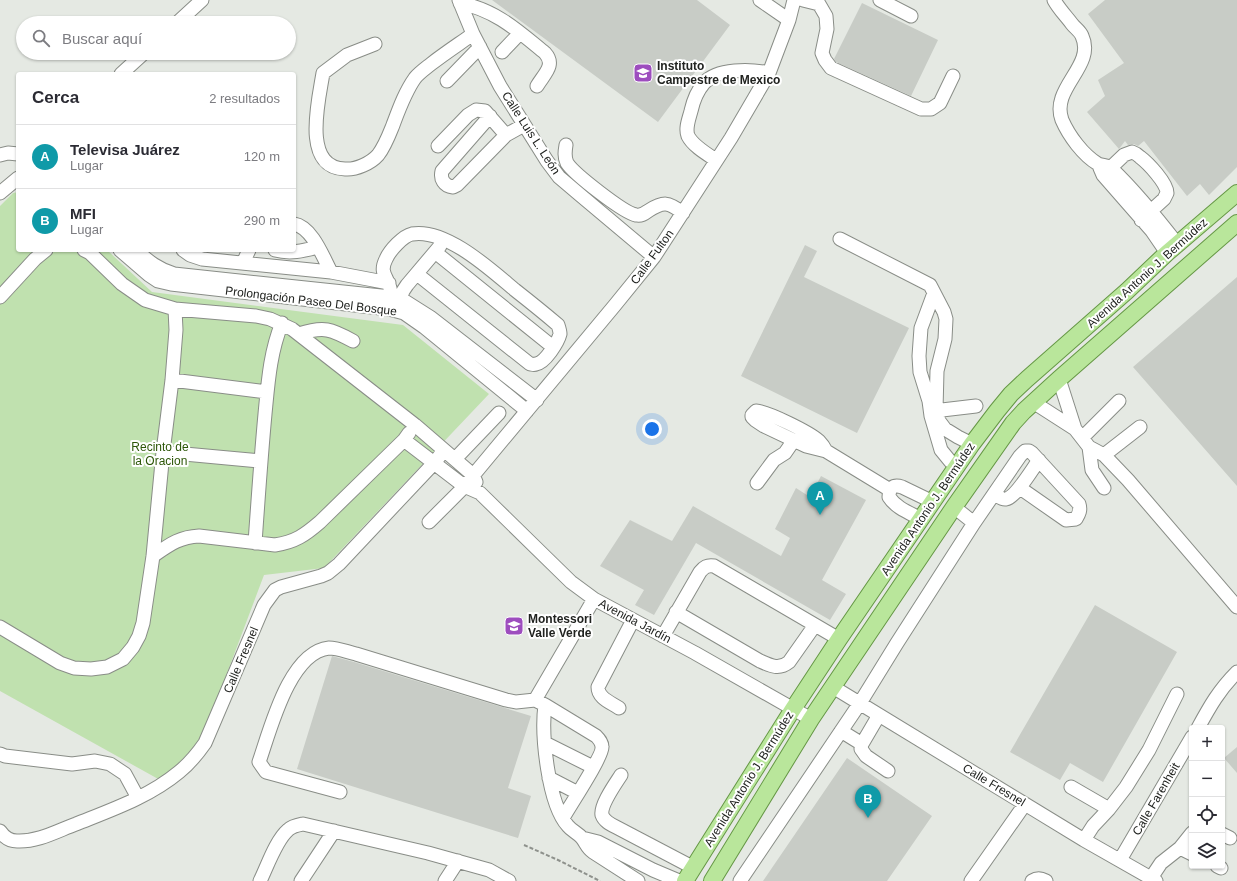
<!DOCTYPE html>
<html lang="es">
<meta charset="utf-8">
<style>
body{margin:0;font-family:Helvetica,sans-serif;background:#f7f7f7;color:#2b2b33}
.controls{position:absolute;right:12px;bottom:12px;display:grid;overflow:hidden;border-radius:4px;box-shadow:0 1px 3px #0004}
.controls button{width:36px;height:36px;display:grid;place-items:center;padding:0;border:0;border-bottom:1px solid #e1e1e2;background:#fff;color:#2b2b33;font:20px sans-serif}
.you{position:absolute;left:652px;top:429px;width:14px;height:14px;margin:-10px;border:3px solid #fff;border-radius:50%;background:#1a73e8;box-shadow:0 0 0 6px #1a73e833}
.badge{display:grid;place-items:center;width:26px;height:26px;border-radius:50%;background:#111827;color:#fff;font-size:13px;font-weight:700}
.pin{position:absolute;translate:-50% -33px;filter:drop-shadow(0 1px 2px #0008)}
.pin::after{content:'';position:absolute;top:21px;width:14px;height:12px;background:inherit;clip-path:polygon(0 0,100% 0,50% 100%)}
.list{margin:0;padding:0;list-style:none}
h2{display:flex;justify-content:space-between;align-items:center;height:52px;margin:0;padding:0 16px;font-size:17px}
h2 small{font-size:13px;font-weight:400;color:#7c7c81}
.list li{display:grid;grid-template-columns:26px 1fr auto;gap:12px;align-items:center;box-sizing:border-box;height:64px;padding:0 16px;border-top:1px solid #e1e1e2}
.list b{display:block;font-size:15px;white-space:nowrap}
.list p{margin:0;font-size:13px;white-space:nowrap;color:#7c7c81}
.list em{font-size:13px;font-style:normal;color:#7c7c81}
.icon{flex:none;width:22px;height:22px;fill:none;stroke:currentColor;stroke-width:2;stroke-linecap:round;stroke-linejoin:round}
.map{position:relative;flex:none;width:1237px;height:881px;overflow:hidden}
.search{position:absolute;background:#fff;box-shadow:0 1px 3px #0004;left:16px;top:16px;width:280px;height:44px;display:flex;align-items:center;gap:10px;box-sizing:border-box;padding:0 14px;border-radius:22px;color:#7c7c81;font-size:15px}
.panel{position:absolute;background:#fff;box-shadow:0 1px 3px #0004;left:16px;top:72px;width:280px;height:180px;border-radius:4px}
.map>svg:first-child{display:block}
</style>
<div class="map">
<svg width="1237" height="881" viewBox="0 0 1237 881">
<rect width="100%" height="100%" fill="#e5e9e3"/>
<!-- green -->
<path fill="#c0e1af" d="M 18,192 L 18,250 L 107,250 L 152,292 L 403,325 L 489,394 L 324,568 L 264,575 L 200,745 L 160,780 L 0,691 L 0,206 L 13,193 Z"/>
<!-- building -->
<path fill="#c8ccc6" d="M 492,0 L 697,0 L 730,25 L 658,122 Z
M 1105,0 L 1237,0 L 1237,167 L 1209,195 L 1200,184 L 1187,196 L 1144,141 L 1138,146 L 1134,144 L 1128,145 L 1125,141 L 1119,149 L 1087,112 L 1105,96 L 1098,80 L 1124,63 L 1088,14 Z
M 862,3 L 938,40 L 911,96 L 836,62 L 834,59 Z
M 805,245 L 817,251 L 804,277 L 909,328 L 857,433 L 741,376 Z
M 1237,277 L 1237,486 L 1133,367 Z
M 821,476 L 866,500 L 822,580 L 846,594 L 830,620 L 696,543 L 654,615 L 635,605 L 644,590 L 600,566 L 630,520 L 672,541 L 693,506 L 781,556 L 790,538 L 775,529 L 796,488 L 810,497 Z
M 1095,605 L 1177,652 L 1103,782 L 1070,763 L 1060,780 L 1010,752 Z
M 332,656 L 354,662 L 531,716 L 508,788 L 531,796 L 518,838 L 297,769 Z
M 1237,747 L 1237,773 L 1224,758 Z
M 847,758 L 932,816 L 887,881 L 763,881 Z"/>
<g fill="none" stroke-linecap="round" stroke-linejoin="round">
<defs>
<path id="minor" d="M 459,0 L 473,34 L 500,86 L 547,161 L 559,177 L 579,194 L 654,257
M 760,0 L 789,20
M 803,0 L 819,4 L 826,16 L 827,29 L 822,53 L 825,60 L 831,68 L 921,109 L 931,109 L 940,103 L 953,76
M 880,0 L 911,16
M 1054,0 C 1059,9 1066,16 1072,24 C 1075,28 1080,31 1082,36 C 1096,66 1050,88 1062,120 C 1069,136 1083,155 1098,164 C 1103,166 1109,165 1112,169 C 1136,192 1157,218 1178,245
M 460,3 C 496,10 518,31 545,53 C 556,65 544,74 537,86
M 177,23 L 202,0
M 375,44 L 347,55 L 323,73 C 319,99 301,168 345,169 C 356,170 371,163 378,155 C 385,146 389,135 393,125 C 399,109 405,92 415,78 C 419,73 426,68 431,64 C 445,53 459,44 473,34
M 502,52 L 520,33
M 121,74 L 144,53
M 447,81 L 480,47
M 490,116 L 442,171 C 440,179 444,186 453,187 L 457,185 L 506,135 L 524,125
M 566,145 C 565,151 564,157 567,163 C 574,174 624,213 636,215 C 641,216 644,214 648,211 C 664,201 668,202 683,213
M 438,146 L 468,115 L 476,110 L 485,111 L 506,135
M 0,155 L 8,153 L 18,154
M 716,160 C 707,154 693,146 688,136 C 685,128 689,119 691,111 C 693,102 697,91 704,83 C 717,68 751,69 769,73
M 1100,168 L 1103,175 L 1152,231 L 1167,253
M 1103,175 L 1124,155 L 1132,152 C 1135,153 1138,155 1140,157 C 1148,163 1167,183 1167,193 L 1164,199 L 1141,220
M 0,193 L 18,178
M 294,224 C 312,227 323,257 331,272
M 840,239 L 930,285 L 944,312 L 946,319 L 945,339 L 937,371 L 936,410 L 939,421 L 945,429 L 958,437 L 972,444
M 84,250 L 90,253 L 122,284 L 145,300 L 175,309 L 256,316 L 270,319 L 292,329 L 415,425 L 473,475 L 476,482
M 120,250 L 149,275 L 158,281 L 171,284 L 389,309 L 404,313 L 424,327 L 527,411
M 136,250 C 149,262 158,269 174,274 L 400,298 L 430,317 L 537,400
M 183,250 L 190,255 L 202,259 L 331,272 L 389,283
M 275,250 C 290,254 303,251 318,247
M 435,252 L 553,347
M 243,263 L 249,250
M 934,293 L 921,328 L 919,356 L 920,372 L 929,401 L 931,416 L 941,450 L 950,461 L 957,466
M 0,297 L 35,259 L 46,250
M 398,306 L 403,291 L 407,285 L 440,246
M 389,309 C 390,302 392,294 390,288 C 387,276 379,273 386,259 C 390,250 403,236 412,234 C 446,228 491,270 515,290 C 529,301 544,313 558,325 C 559,328 560,331 560,334 C 558,342 545,363 536,364 C 534,365 532,364 530,364 L 417,274
M 299,334 C 324,326 331,329 353,341
M 1059,379 L 1075,429
M 172,380 L 267,392
M 1033,402 L 1075,429 L 1089,447 L 1104,455 L 1128,480 L 1237,607
M 930,408 L 942,410 L 976,406
M 1082,438 L 1119,401
M 404,440 L 464,486 L 480,493 L 571,582 L 594,599 L 695,653 L 811,719
M 1089,447 L 1092,470 L 1104,488
M 826,451 L 806,446 L 764,426 L 755,420 L 752,417 L 752,415 L 756,411 C 768,412 809,432 819,441 C 822,444 824,447 826,451 L 890,490
M 163,452 L 260,461
M 1104,455 L 1140,427
M 455,459 L 499,413
M 757,483 L 774,460 L 785,453 L 794,440
M 994,494 C 998,496 1002,500 1006,499 C 1016,497 1033,468 1039,460
M 921,519 C 910,513 896,508 889,497 C 889,488 893,484 902,487 L 933,502
M 429,522 L 461,490 L 615,305 L 654,257 L 731,138 L 769,73 L 789,20 L 794,0
M 974,523 L 1020,456 L 1025,451 L 1029,451 L 1032,453 L 1079,504 C 1081,510 1079,514 1076,519 L 1066,520 L 1020,488
M 255,543 C 258,500 261,457 265,414 C 268,383 270,352 282,323
M 153,556 C 169,545 179,537 199,536 L 275,545 C 295,542 305,535 320,522 L 404,440 L 409,433
M 676,612 L 760,661 C 771,666 779,670 789,662 L 815,625
M 0,627 L 60,663 L 74,668 L 91,669 L 107,667 L 123,659 L 133,647 L 139,636 L 143,623 L 153,556 L 163,452 L 172,380 L 176,330 L 175,309
M 663,636 L 700,572 C 704,567 707,565 714,566 L 839,639
M 833,687 L 1084,840 L 1156,881
M 535,700 L 594,599
M 545,705 L 596,736 C 599,739 602,742 602,747 C 603,756 569,807 563,818
M 619,708 C 610,702 598,698 598,687 L 633,620
M 879,715 L 862,744 L 861,749 L 866,756 L 888,771
M 1198,728 C 1210,706 1219,690 1237,672
M 841,731 L 862,744
M 545,743 L 593,767
M 0,754 L 5,756 L 72,764 L 95,761 L 110,764 L 125,774 L 138,798
M 621,775 C 616,783 600,805 602,815 C 604,821 610,824 616,827 L 694,868
M 549,778 L 578,793
M 1071,787 L 1109,809
M 340,792 L 266,772 L 259,762 C 270,731 289,652 329,648 C 338,648 347,652 356,654 L 506,700 L 516,702 L 535,700 L 545,705 C 541,734 548,804 568,826 C 572,831 578,833 582,838 C 586,843 587,848 593,852 L 638,881
M 0,831 C 4,837 10,841 17,841 C 38,842 57,831 76,824 C 111,810 149,797 179,772 C 189,764 198,753 205,743 L 264,605 L 275,590 L 281,587 L 321,576 L 328,573 L 339,564 L 435,462 L 444,450
M 1222,834 L 1230,838
M 582,838 L 598,842 L 653,870 L 679,881
M 1084,840 L 1093,826 L 1109,809 L 1126,787 L 1149,750 L 1177,694
M 1180,848 L 1192,854
M 1120,860 L 1192,737
M 1217,866 L 1221,868
M 1151,878 L 1161,863 L 1180,848 L 1192,833
M 260,881 C 267,867 276,840 288,830 C 292,826 298,825 303,824 L 428,853 L 489,870 L 509,881
M 301,881 L 334,831
M 445,881 L 458,861
M 740,881 L 860,703 L 897,643 L 974,523 L 954,507
M 971,881 L 1025,804
M 1032,881 C 1037,878 1040,878 1046,881"/>
<path id="major" d="M 685,881 L 793,709 L 839,639 L 972,444 L 997,411 L 1011,394 L 1027,379 L 1127,291 L 1167,253 L 1237,193
M 712,881 L 811,719 L 954,507 L 1013,423 L 1024,411 L 1059,379 L 1237,223"/>
</defs>
<!-- minor casing -->
<use href="#minor" stroke="#898d87" stroke-width="15"/>
<!-- major casing -->
<use href="#major" stroke="#659745" stroke-width="18"/>
<!-- path -->
<path stroke="#8e918c" stroke-width="2" stroke-dasharray="4 2" stroke-linecap="butt" d="M 524,845 L 558,860 L 600,881"/>
<!-- minor -->
<use href="#minor" stroke="#fff" stroke-width="13"/>
<!-- major -->
<use href="#major" stroke="#b9e69b" stroke-width="16"/>
</g>
<!-- icons -->
<defs>
<symbol id="school-square" viewBox="-11 -11 22 22"><rect x="-9" y="-9" width="18" height="18" rx="4" fill="#9d4dbe" stroke="#fff"/><path d="M0-5L7-2L0 1L-7-2ZM-4 1L0 2.5L4 1V4Q0 6-4 4Z" fill="#fff"/></symbol>
</defs>
<g fill-rule="evenodd">
<use href="#school-square" x="632" y="62" width="22" height="22"/>
<use href="#school-square" x="503" y="615" width="22" height="22"/>
</g>
<g text-anchor="middle" dominant-baseline="central" stroke-width="4" stroke-linejoin="round" paint-order="stroke">
<!-- poi labels -->
<g font-size="12" font-weight="bold" fill="#212320" stroke="#fff" text-anchor="start">
<text x="657" y="66">Instituto<tspan x="657" dy="14">Campestre de Mexico</tspan></text>
<text x="528" y="619">Montessori<tspan x="528" dy="14">Valle Verde</tspan></text>
</g>
<!-- street labels -->
<g font-size="12" fill="#212320" stroke="#fff">
<text transform="translate(531 133) rotate(57)">Calle Luis L. León</text>
<text transform="translate(652 257) rotate(-54)">Calle Fulton</text>
<text transform="translate(1147 273) rotate(-42)">Avenida Antonio J. Bermúdez</text>
<text transform="translate(311 301) rotate(7)">Prolongación Paseo Del Bosque</text>
<text transform="translate(928 509) rotate(-56)">Avenida Antonio J. Bermúdez</text>
<text transform="translate(635 621) rotate(28)">Avenida Jardín</text>
<text transform="translate(241 660) rotate(-67)">Calle Fresnel</text>
<text transform="translate(749 779) rotate(-58)">Avenida Antonio J. Bermúdez</text>
<text transform="translate(994 785) rotate(31)">Calle Fresnel</text>
<text transform="translate(1156 799) rotate(-60)">Calle Farenheit</text>
</g>
<!-- park labels -->
<g font-size="12" fill="#2d5708" stroke="#fff">
<text x="160" y="447">Recinto de<tspan x="160" dy="14">la Oracion</tspan></text>
</g>
</g>
</svg>
<div class="controls">
<button>+</button>
<button>−</button>
<button><svg class="icon" aria-label="locate" viewBox="0 0 24 24"><circle cx="12" cy="12" r="6"/><path d="M12 2v4M12 18v4M2 12h4M18 12h4"/></svg></button>
<button><svg class="icon" aria-label="layers" viewBox="0 0 24 24"><path d="M12 4l9 5-9 5-9-5zM3 14l9 5 9-5"/></svg></button>
</div>
<div class="you"></div>
<div class="pin badge" style="left:820px;top:515px;background:#0f9aa8">A</div>
<div class="pin badge" style="left:868px;top:818px;background:#0f9aa8">B</div>
<div class="search"><svg class="icon" aria-label="search" viewBox="0 0 24 24"><circle cx="10" cy="10" r="6"/><path d="M15 15l6 6"/></svg>Buscar aquí</div>
<section class="panel">
<h2>Cerca<small>2 resultados</small></h2>
<ul class="list">
<li><span class="badge" style="background:#0f9aa8">A</span><div><b>Televisa Juárez</b><p>Lugar</p></div><em>120 m</em></li>
<li><span class="badge" style="background:#0f9aa8">B</span><div><b>MFI</b><p>Lugar</p></div><em>290 m</em></li>
</ul>
</section>
</div>
